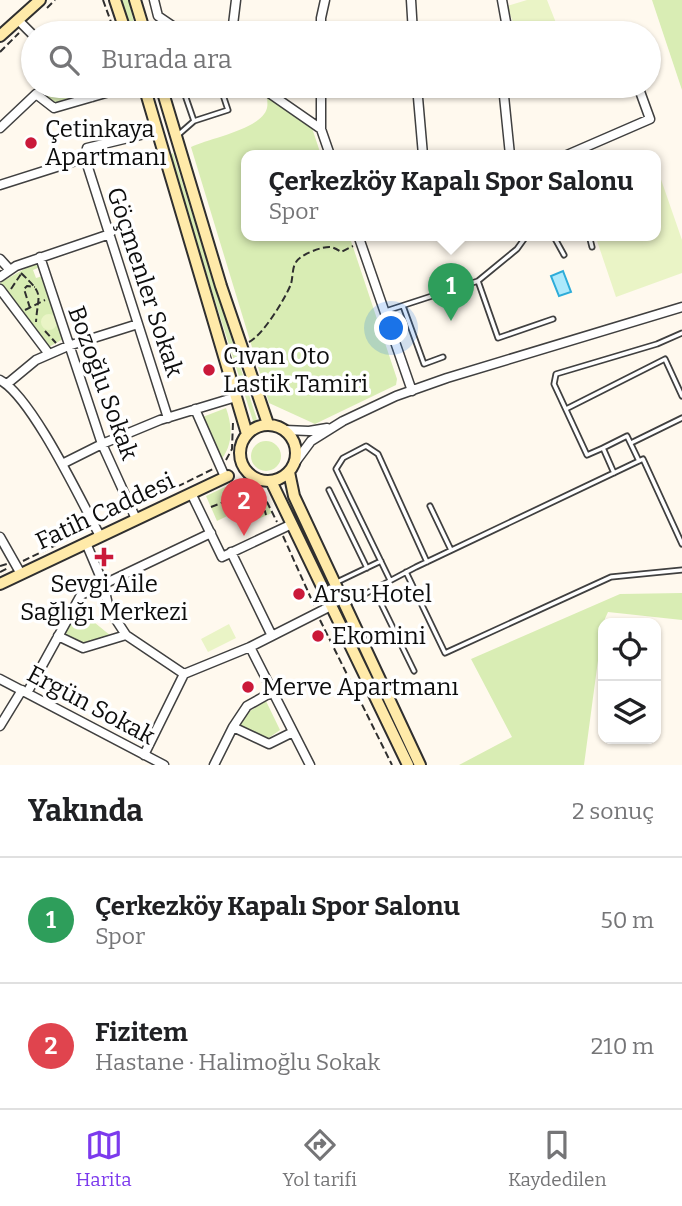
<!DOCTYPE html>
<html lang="tr">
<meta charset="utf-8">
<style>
body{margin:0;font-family:Bitter,serif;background:#f6f6f6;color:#202124}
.controls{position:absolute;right:21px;bottom:21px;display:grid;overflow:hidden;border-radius:14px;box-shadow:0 2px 5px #0004}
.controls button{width:63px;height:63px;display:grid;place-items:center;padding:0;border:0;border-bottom:2px solid #e0e0e0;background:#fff;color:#202124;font:35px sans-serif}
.you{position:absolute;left:392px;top:329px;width:24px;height:24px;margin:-18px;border:5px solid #fff;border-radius:50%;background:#1a73e8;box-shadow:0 0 0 10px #1a73e833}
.badge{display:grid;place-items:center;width:46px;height:46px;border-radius:50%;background:#7c3aed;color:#fff;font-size:23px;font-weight:700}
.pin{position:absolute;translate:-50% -58px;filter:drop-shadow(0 2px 4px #0008)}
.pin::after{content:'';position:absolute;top:37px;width:24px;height:21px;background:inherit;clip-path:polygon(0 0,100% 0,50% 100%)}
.popup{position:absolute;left:241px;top:150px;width:420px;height:91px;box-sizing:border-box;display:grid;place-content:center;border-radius:14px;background:#fff;filter:drop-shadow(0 2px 5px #0005);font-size:23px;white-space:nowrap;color:#757577}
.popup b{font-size:26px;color:#202124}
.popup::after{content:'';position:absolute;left:50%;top:100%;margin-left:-14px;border:14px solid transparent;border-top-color:#fff}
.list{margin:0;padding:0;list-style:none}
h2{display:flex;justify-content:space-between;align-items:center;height:91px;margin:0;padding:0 28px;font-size:30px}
h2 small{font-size:23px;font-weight:400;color:#757577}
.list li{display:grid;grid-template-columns:46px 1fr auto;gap:21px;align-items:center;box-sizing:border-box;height:126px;padding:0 28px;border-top:2px solid #e0e0e0}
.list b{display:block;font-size:26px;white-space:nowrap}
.list p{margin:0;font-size:23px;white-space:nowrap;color:#757577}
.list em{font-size:23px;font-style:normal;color:#757577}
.icon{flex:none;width:38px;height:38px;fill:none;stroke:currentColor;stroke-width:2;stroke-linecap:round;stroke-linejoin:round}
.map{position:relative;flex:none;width:682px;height:765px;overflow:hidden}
.search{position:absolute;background:#fff;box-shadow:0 2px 5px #0004;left:21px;right:21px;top:21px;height:77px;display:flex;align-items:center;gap:18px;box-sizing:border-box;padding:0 24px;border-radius:38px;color:#757577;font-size:26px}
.sheet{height:343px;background:#fff}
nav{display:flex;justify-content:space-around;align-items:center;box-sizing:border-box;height:98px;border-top:2px solid #e0e0e0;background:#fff;font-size:19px;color:#757577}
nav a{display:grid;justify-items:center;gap:4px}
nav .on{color:#7c3aed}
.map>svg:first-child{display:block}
</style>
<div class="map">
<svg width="682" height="765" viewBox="0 0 682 765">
<rect width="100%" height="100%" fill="#fff9ee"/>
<!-- green -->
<path fill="#d9edb4" d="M 119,0 L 129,0 L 136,33 L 131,33 Z
M 652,0 L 682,0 L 682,90 Z
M 50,86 L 76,86 L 83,93 L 54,103 L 43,93 Z
M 267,96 L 312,128 L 321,155 L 246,155 L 246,235 L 349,235 L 397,379 L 396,385 L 315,424 L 269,403 L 191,147 C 210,138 262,129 267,108 C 268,104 267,100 267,96 Z
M 173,153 L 258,423 L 254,424 L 169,155 Z
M 38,261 L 40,267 L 33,270 L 36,278 L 43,276 L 63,339 L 49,347 L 0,283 Z
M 226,408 C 233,427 233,447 219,462 L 200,418 Z
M251 456a15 15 0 1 1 30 0a15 15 0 1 1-30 0Z
M 225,487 L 249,489 L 263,494 L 272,513 L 258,519 L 250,505 L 217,521 L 206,496 Z
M 682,593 L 682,620 L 608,612 L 603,623 L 584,765 L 459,765 L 512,737 L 471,659 L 620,594 Z
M 78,609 L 111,636 L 85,644 L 65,634 Z
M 266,701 L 280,730 L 267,739 L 238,725 L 247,713 Z"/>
<!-- pitch -->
<path fill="#eaf4c6" d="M 527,0 L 547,0 L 560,33 L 517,33 L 507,6 Z
M 656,165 L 682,240 L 682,273 L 616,297 L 595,235 L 656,235 Z
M41 322a8 8 0 1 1 16 0a8 8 0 1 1-16 0Z
M 229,624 L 236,638 L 208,652 L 201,639 Z"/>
<!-- water -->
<path fill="#ade9fc" stroke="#2dacd9" stroke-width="2" d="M 563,271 L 571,292 L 559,296 L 551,276 Z"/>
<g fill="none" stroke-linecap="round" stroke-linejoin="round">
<defs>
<path id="lane" d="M 166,89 L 185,95 L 194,121 L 178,135
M 194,121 L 228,110 L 220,86
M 553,235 L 564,255
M 589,235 L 592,247
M 478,281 L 517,249 L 527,235
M 403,306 L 424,364 L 443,357
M 386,311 L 478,281 L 498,338 L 553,319
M 566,409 L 665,359 L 682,396
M 631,443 L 682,418
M 603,448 L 587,455 L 554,384 L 556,374 L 657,344 L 682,333
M 614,473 L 603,448 L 627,436 L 639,461
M 329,490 L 367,568
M 430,506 L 451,550
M 406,572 L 445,653 L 611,577 L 682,570
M 390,580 L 336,469 L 343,458 L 366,446 L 378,454 L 427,562
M 335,583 L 381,561
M 374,589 L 414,671
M 346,604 L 416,567 L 643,459 L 682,544"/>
<path id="street" d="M 154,0 L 158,16 L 183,33
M 411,0 L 413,33
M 502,0 L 508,33
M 18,20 L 33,35
M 232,33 L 236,0
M 321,33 L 321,18 L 325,0
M 81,86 L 92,97
M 259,86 L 321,129 L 330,155
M 417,86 L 423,155
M 503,86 L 510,155
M 0,128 L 36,94 L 54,108 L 130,86
M 321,129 L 321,86
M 567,155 L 650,119 L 638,86
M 85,158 L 168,418
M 85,158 L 87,148 L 157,131
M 0,185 L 85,158
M 358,235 L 412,391
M 40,257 L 102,444 L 136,519
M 0,259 L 10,270
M 0,277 L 16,266 L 110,234
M 0,289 L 49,354
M 0,380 C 32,397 81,501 100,536
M 7,384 L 36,360 L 68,346 L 138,324
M 195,409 L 225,477
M 285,430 L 309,431 L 327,428
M 62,464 L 102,444 L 160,420 L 236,397
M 294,464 L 311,441 L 343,421 L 396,396 L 447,378 L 682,307
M 191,493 L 222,557 L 292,524
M 0,537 L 21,574
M 86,543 L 103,583 L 109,609 L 126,635 L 184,674
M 231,552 L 272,636
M 58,636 L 83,648 L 126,635
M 250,647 L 310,765
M 0,679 L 164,765
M 27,693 L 81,595 L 211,533
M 0,726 L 22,690
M 233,727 L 269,744 L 293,732
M 144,755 L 184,674 L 250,647 L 331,606
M 214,765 L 233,727 L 247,706 L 272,692"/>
<path id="secondary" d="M 115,0 L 126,33
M 135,0 L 145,33
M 0,36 L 40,0
M 144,86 L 247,434
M 161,86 L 221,286 L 268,424
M240 453a28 28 0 1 1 56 0a28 28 0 1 1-56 0Z
M 289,472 L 294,496 L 420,765
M 271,481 L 408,765
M 0,584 L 228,476"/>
</defs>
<!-- lane casing -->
<use href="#lane" stroke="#404040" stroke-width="7"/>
<!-- street casing -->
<use href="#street" stroke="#404040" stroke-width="11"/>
<!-- secondary casing -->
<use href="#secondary" stroke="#2f2f2f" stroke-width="14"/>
<!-- path -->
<path stroke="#2f2f2f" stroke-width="2" stroke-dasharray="7 3.5" stroke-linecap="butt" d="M 103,0 L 115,33
M 47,8 L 55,0
M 0,52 L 19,33
M 21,273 C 45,296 38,292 36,322
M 11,289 L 21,274
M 30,308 L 24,289 L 27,286 L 35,287
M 25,310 L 45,300
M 45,331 L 56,343
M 249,342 C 263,335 285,299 291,284 C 293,277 292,268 296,262 C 300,255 322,246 331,247 C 335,248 338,250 341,252 L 353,246
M 226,460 L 232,449 L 233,422
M 231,486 L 250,488 L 263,494 L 277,522
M 240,487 L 253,512
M 242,504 L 244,498
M 140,505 L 213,469
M 211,507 L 234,498 L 259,499 L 262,501 L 266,515
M 102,523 L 125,512
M 283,536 L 314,605
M 23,561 L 87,530
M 0,566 L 7,564
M 0,572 L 8,568
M 320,620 L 392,765"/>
<!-- lane -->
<use href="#lane" stroke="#fff" stroke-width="3.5"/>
<!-- street -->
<use href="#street" stroke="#fff" stroke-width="8"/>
<!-- secondary -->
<use href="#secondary" stroke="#ffeaa9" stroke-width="10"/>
</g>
<!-- markers -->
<g fill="#ca193a" stroke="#fff" stroke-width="2.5">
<circle cx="31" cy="143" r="7"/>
<circle cx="209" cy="370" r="7"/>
<path d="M100.5 546.5h7v7h7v7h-7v7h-7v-7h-7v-7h7z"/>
<circle cx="299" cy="594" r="7"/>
<circle cx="318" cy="636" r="7"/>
<circle cx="248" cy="687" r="7"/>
</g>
<g text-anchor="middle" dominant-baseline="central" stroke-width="7" stroke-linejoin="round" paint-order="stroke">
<!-- poi labels -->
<g font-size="24" fill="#0d0d0d" stroke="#fff" text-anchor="start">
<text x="45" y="129">Çetinkaya<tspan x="45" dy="28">Apartmanı</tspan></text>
<text x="223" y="356">Cıvan Oto<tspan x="223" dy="28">Lastik Tamiri</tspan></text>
<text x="104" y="584" text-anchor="middle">Sevgi Aile<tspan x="104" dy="28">Sağlığı Merkezi</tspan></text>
<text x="313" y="594">Arsu Hotel</text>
<text x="332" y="636">Ekomini</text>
<text x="262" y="687">Merve Apartmanı</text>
</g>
<!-- street labels -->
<g font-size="24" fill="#0d0d0d" stroke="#fff">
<text transform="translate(145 282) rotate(72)">Göçmenler Sokak</text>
<text transform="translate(103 383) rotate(70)">Bozoğlu Sokak</text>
<text transform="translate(105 511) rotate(-25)">Fatih Caddesi</text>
<text transform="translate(91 705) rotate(28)">Ergün Sokak</text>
</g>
</g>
</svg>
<div class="controls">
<button><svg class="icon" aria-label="locate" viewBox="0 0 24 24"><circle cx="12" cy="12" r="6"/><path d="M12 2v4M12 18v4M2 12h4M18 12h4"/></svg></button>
<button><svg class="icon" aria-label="layers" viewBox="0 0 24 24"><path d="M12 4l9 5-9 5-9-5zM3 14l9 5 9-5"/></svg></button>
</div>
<div class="you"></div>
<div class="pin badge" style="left:451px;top:321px;background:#2e9e5b">1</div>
<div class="popup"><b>Çerkezköy Kapalı Spor Salonu</b>Spor</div>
<div class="pin badge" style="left:244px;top:536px;background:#e0444e">2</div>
<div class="search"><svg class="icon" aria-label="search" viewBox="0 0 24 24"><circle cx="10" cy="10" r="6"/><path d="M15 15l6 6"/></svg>Burada ara</div>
</div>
<section class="sheet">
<h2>Yakında<small>2 sonuç</small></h2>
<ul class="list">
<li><span class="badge" style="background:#2e9e5b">1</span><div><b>Çerkezköy Kapalı Spor Salonu</b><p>Spor</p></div><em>50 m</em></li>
<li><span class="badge" style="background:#e0444e">2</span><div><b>Fizitem</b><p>Hastane · Halimoğlu Sokak</p></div><em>210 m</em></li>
</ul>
</section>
<nav>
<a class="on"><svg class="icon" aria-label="map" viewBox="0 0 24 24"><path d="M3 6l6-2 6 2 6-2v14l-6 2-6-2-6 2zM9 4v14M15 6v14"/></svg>Harita</a>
<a><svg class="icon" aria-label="directions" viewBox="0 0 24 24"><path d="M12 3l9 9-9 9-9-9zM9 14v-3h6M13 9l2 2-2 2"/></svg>Yol tarifi</a>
<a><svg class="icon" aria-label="saved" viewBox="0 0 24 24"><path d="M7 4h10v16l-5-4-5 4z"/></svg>Kaydedilen</a>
</nav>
